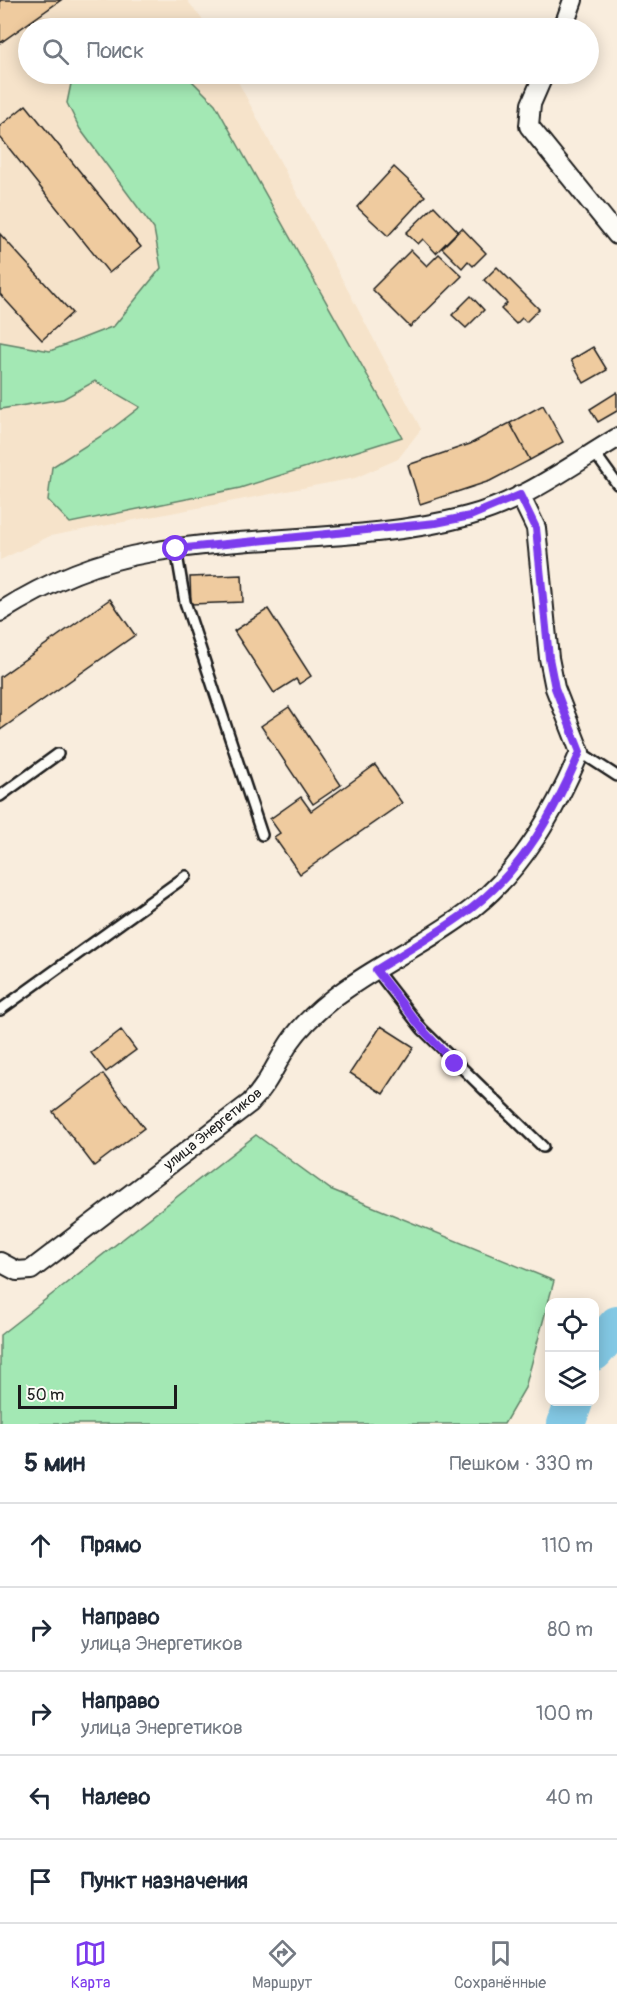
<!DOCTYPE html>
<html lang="ru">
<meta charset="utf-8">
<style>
body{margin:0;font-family:Pangolin,sans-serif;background:#f2f2f3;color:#1f2937}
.controls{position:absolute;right:18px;bottom:18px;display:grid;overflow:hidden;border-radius:12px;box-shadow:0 3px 15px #0003}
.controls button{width:54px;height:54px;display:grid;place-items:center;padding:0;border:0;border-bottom:2px solid #e0e1e3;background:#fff;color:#1f2937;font:30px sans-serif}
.scale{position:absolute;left:18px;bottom:15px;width:159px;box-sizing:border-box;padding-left:6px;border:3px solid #1c1c1c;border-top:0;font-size:16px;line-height:21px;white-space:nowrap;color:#1c1c1c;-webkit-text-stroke:4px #fdfcf7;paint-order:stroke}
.stop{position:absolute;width:18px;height:18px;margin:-14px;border:4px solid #7c3aed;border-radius:50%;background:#fff}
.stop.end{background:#7c3aed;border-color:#fff;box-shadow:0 2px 6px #0008}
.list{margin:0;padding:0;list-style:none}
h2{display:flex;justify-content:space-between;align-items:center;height:78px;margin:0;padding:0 24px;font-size:26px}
h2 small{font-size:20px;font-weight:400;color:#747a83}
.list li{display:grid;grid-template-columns:39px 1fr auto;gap:18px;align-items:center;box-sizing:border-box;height:84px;padding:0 24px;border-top:2px solid #e0e1e3}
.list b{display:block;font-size:22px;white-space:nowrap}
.list p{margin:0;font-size:20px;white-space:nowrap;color:#747a83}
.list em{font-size:20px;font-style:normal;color:#747a83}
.icon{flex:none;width:33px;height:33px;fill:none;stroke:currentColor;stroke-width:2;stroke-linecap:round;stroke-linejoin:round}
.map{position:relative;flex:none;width:617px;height:1424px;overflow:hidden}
.search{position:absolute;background:#fff;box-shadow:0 3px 15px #0003;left:18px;right:18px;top:18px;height:66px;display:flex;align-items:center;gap:15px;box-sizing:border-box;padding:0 21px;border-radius:33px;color:#747a83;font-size:22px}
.sheet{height:498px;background:#fff}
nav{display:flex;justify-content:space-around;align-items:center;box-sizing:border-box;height:84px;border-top:2px solid #e0e1e3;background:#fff;font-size:16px;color:#747a83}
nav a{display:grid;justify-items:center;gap:3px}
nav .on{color:#7c3aed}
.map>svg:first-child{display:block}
</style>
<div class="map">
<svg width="617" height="1424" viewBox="0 0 617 1424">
<rect width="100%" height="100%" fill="#f9eddd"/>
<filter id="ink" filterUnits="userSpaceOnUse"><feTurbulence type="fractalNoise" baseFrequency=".0167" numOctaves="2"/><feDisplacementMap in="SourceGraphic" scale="12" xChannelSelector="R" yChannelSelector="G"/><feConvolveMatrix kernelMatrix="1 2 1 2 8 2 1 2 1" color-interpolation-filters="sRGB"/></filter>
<g filter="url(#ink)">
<!-- built -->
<path fill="#f6e3ca" d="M 0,0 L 187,0 L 209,28 L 28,28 L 28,74 L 234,74 L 421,429 L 398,459 L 355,478 L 50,536 L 0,560 Z"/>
<!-- green -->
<path fill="#a3e8b4" stroke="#608268" stroke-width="1.5" d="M 73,74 L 185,74 L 215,104 L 402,437 L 240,488 L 70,523 L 48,500 L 52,467 L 109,431 L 140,407 L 95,381 L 63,399 L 0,409 L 0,342 L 50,351 L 114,326 L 161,268 L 154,229 L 80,129 L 67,103 Z
M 256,1135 L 330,1189 L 554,1281 L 525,1388 L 504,1424 L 0,1424 L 0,1335 Z"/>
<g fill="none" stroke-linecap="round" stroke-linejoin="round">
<!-- river -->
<path stroke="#83c8e4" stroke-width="38" d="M 594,1352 L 617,1325
M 566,1424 L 574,1402"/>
</g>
<!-- building -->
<path fill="#efcb9f" stroke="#1c1c1c" stroke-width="1.5" d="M 0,0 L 61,0 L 0,43 Z
M 26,105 L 141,247 L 109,273 L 0,137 L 0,126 Z
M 394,167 L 425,196 L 388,236 L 357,207 Z
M 434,206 L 458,231 L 436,253 L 423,239 L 418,244 L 406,233 Z
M 462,228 L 486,253 L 473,266 L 468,261 L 462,268 L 442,248 Z
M 0,234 L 72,313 L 42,340 L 0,294 Z
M 411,250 L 427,266 L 439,254 L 462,276 L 410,327 L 372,289 Z
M 497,267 L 539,309 L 526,322 L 522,318 L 516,324 L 501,309 L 507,303 L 484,280 Z
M 471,296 L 484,310 L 466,328 L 452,315 Z
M 593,347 L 607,370 L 584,383 L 571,360 Z
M 617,392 L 617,411 L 598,422 L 590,409 Z
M 543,405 L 563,442 L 530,460 L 510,423 Z
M 510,423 L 530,460 L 490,481 L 420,504 L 408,465 L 470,444 Z
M 242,575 L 243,602 L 191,604 L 190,577 Z
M 110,599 L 135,635 L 0,730 L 0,677 Z
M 268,609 L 311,676 L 299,684 L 296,679 L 274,693 L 234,631 Z
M 289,707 L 341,785 L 313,804 L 261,726 Z
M 375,765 L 402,803 L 300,874 L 274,837 L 280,833 L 270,819 L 301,797 L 311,811 Z
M 381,1026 L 414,1047 L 383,1094 L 350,1073 Z
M 121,1030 L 136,1050 L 106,1072 L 91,1053 Z
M 103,1074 L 144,1128 L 94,1166 L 53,1112 Z"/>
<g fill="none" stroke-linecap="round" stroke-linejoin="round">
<defs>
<path id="service" d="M 594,452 L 617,484
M 176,549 L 185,602 L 262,835
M 580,752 L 617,776
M 0,796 L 58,754
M 376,970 L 422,1029 L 543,1147
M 0,1010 L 186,876"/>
<path id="minor" d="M 563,28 L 573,0
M 544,74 L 531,104 L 529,126 L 617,235
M 0,612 C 46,583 97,561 152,552 C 256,534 366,543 468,516 C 522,502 570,466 617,438
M 0,1262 L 17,1271 L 31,1270 L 250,1103 C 268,1085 276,1063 290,1042 C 301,1026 316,1012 331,1000 C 375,965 429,943 473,908 C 524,867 555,811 580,752 L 555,688 L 549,658 L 536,528 L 520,495"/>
</defs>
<!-- service casing -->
<use href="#service" stroke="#1c1c1c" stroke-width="14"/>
<!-- minor casing -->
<use href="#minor" stroke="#1c1c1c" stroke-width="22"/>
<!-- service -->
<use href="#service" stroke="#fdfcf7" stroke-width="9"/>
<!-- minor -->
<use href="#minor" stroke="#fdfcf7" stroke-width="18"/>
</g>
</g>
<g fill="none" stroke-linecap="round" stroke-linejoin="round" filter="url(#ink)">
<!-- route -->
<path stroke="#7c3aed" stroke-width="8" d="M 176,549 L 436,523 L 470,516 L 520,495 L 536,528 L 549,658 L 555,688 L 580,752 C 555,811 524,868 472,908 C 442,931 408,950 376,970 L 422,1029 L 455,1064"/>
</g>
<g text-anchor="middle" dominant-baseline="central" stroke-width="4.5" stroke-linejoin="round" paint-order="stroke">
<!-- street labels -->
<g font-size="15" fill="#1c1c1c" stroke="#fdfcf7">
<text transform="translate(213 1129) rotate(-39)">улица Энергетиков</text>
</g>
</g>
</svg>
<div class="controls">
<button><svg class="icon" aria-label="locate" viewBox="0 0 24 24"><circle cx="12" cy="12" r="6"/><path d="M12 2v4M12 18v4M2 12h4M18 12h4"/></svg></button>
<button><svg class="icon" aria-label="layers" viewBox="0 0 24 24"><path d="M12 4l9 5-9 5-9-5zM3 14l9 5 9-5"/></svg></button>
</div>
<div class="scale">50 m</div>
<div class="stop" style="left:176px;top:549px"></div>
<div class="stop end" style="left:455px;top:1064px"></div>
<div class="search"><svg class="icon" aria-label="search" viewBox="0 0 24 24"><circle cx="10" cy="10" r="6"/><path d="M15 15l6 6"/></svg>Поиск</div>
</div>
<section class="sheet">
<h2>5 мин<small>Пешком · 330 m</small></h2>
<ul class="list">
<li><svg class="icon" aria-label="ahead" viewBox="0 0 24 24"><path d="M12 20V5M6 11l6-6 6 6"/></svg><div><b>Прямо</b></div><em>110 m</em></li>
<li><svg class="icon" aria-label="right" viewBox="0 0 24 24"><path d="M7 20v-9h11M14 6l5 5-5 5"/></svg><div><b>Направо</b><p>улица Энергетиков</p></div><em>80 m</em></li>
<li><svg class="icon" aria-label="right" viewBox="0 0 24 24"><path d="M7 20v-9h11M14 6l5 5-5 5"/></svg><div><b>Направо</b><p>улица Энергетиков</p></div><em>100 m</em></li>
<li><svg class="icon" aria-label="left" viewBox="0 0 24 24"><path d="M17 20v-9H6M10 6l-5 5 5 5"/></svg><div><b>Налево</b></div><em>40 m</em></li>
<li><svg class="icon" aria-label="arrive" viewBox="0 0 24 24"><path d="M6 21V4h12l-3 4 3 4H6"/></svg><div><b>Пункт назначения</b></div></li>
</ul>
</section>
<nav>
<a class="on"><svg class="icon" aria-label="map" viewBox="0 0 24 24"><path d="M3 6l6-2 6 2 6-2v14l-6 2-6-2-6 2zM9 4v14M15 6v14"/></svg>Карта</a>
<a><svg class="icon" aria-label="directions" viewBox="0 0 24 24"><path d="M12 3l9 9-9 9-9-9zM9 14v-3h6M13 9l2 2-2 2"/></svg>Маршрут</a>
<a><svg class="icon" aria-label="saved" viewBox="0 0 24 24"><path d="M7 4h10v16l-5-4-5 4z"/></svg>Сохранённые</a>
</nav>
